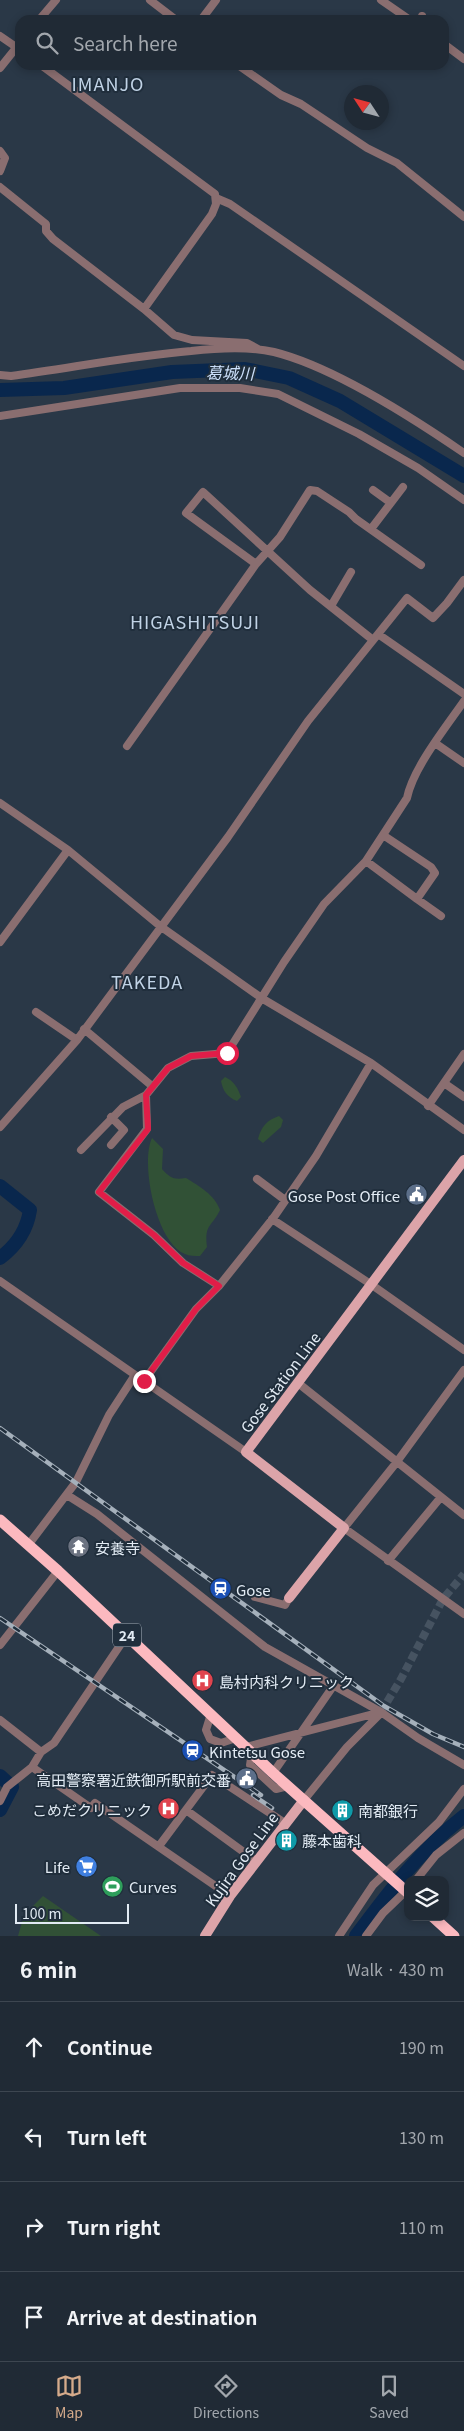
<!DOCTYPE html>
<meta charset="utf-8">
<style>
body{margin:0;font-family:Georgia,"Noto Sans JP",serif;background:#2d3641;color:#f1f3f6}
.controls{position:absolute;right:15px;bottom:15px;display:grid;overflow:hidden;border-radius:10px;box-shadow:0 2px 8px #0003}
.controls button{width:45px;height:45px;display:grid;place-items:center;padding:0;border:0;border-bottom:1px solid #3d4650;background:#202a35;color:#f1f3f6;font:25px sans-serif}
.compass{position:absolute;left:344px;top:85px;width:45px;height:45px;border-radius:50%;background:#202a35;box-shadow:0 2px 8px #0003;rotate:306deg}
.scale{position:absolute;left:15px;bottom:12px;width:114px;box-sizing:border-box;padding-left:5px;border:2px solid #e2ebf4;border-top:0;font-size:14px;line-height:18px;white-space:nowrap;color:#e2ebf4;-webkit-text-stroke:4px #202e3c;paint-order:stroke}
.stop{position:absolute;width:15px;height:15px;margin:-11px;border:4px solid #e11d48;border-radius:50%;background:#fff}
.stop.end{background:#e11d48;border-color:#fff;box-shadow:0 1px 5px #0008}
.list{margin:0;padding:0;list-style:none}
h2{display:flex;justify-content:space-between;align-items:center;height:65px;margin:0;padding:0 20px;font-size:21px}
h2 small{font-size:16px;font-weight:400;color:#a2a7ad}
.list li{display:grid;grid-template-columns:32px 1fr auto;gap:15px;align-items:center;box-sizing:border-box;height:90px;padding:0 20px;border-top:1px solid #3d4650}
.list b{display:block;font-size:19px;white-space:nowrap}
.list em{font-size:16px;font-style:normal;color:#a2a7ad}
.icon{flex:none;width:28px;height:28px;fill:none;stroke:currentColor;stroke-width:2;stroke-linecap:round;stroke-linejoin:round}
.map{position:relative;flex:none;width:464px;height:1936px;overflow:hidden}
.search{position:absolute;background:#202a35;box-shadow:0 2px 8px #0003;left:15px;right:15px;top:15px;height:55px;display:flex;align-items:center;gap:12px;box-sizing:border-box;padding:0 18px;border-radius:15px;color:#a2a7ad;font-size:19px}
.sheet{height:425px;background:#202a35}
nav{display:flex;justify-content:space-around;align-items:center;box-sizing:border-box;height:70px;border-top:1px solid #3d4650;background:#202a35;font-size:14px;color:#a2a7ad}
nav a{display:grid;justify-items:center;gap:2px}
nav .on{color:#d6ab8b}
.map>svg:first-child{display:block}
</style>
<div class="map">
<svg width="464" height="1936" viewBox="0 0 464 1936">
<rect width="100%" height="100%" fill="#2a3847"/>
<!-- green -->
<path fill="#315136" d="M 225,1077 C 234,1081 238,1088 241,1097 L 237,1101 C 227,1097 223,1091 221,1081 Z
M 279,1116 L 283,1120 L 281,1127 L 263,1143 L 258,1139 C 261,1127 267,1120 279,1116 Z
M 152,1138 L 163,1149 L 162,1169 C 170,1178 174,1180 186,1178 C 199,1186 215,1195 220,1210 C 212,1227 204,1224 207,1247 L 200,1256 C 195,1256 189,1256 185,1254 C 156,1243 140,1163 152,1138 Z
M 43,1896 L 101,1936 L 18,1936 L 24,1915 Z"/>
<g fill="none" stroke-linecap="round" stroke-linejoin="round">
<!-- river -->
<path stroke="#09274d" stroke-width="14" d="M 0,390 L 64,388 L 172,372 L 245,369 L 289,378 L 340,401 L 464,476
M 0,1186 L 30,1210 C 27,1230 16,1246 0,1258
M 0,1776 L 12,1787 L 0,1810
M 356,1936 C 388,1893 421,1849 464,1816"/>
<!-- minor-tunnel -->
<path stroke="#465361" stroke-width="8" stroke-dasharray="8 4" stroke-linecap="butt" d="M 381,1712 L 401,1679 L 443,1599 L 464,1574"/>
<!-- minor -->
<path stroke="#8a6e70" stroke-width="8" d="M 150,0 L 176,20
M 381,0 L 410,20
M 39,20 L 56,0
M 201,20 L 216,0
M 421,20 L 422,16
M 0,36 L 19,49
M 444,44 L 464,59
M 41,65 L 215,194 L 216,204 L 212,214 L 144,309
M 238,65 L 281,95 L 301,104 L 367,148 L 397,163 L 464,217
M 0,68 L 20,43
M 0,151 L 5,158 L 0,171
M 0,187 L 46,224 L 46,231 L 53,239 L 144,309 L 174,335 L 192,340 L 247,343 L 258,349
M 216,198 L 230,204 L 464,366
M 0,375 L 11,376 C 71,368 130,356 191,351 C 217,348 248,346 274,352 C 334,367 413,418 464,453
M 0,416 L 180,388 L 240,388 L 278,394 L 359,434 L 418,468 L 464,500
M 373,490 L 391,503
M 371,529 L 403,487
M 256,564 L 186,513 L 203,492 L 310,590 L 373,640
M 331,606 L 351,572
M 378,634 L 464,694
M 435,743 L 464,763
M 127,746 L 256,564 L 280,537 L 310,490 L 317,491 L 349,512 L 356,519 L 421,565
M 0,803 L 68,850 L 160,926 L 263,999 L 371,1063 L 464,1130
M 366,861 L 417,899 L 435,873 L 431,867 L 383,835
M 417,899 L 441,916
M 0,942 L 68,850
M 36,1012 L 77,1040
M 84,1029 L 152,1086
M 444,1083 L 464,1097
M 428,1106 L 464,1054
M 111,1117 L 124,1130 L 111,1145
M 0,1127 L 77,1040 L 228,837 L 308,721 L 407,598 L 433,618 L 447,603 L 464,580
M 81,1150 L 123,1107 L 146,1095
M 257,1179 L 285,1200
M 272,1219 L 372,1285 L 464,1350
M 0,1281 L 246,1452
M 219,1286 L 183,1263 L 154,1235 L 99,1192 L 147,1129 L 146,1095 L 168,1068 L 191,1056 L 227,1053 L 284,962 L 324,904 L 366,861 L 407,798 C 413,768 446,727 464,701
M 464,1370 L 396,1463 L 344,1528 L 464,1614
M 144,1381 L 196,1309 L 219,1286 L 274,1217 L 316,1156 L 371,1063
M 298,1383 L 464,1515
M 67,1495 L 97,1514 L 265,1647 L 381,1712 L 418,1738 L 464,1765
M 29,1544 L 76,1482 L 109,1415 L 135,1375
M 388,1561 L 441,1497
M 255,1597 L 285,1605 L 289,1598
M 0,1645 L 58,1571
M 211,1714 L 206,1730 L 210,1739 L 221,1743 L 236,1738
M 0,1720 L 41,1752 L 32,1767 L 7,1787 L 0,1801
M 246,1747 L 381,1712
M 41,1752 L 54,1743 L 127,1635
M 252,1752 L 250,1765 L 276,1789 L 288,1786
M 32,1767 L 91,1808 L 95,1803 L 230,1896
M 273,1773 L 334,1685
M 304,1800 L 347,1747 L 380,1714
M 186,1810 L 256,1861
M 159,1846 L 212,1775 L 285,1823
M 416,1880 L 436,1855 L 464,1833
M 339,1936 L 373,1885 L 439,1822 L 464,1789
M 366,1936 L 383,1913 L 408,1889"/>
<!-- major -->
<path stroke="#dca4a9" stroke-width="10" d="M 289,1598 L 344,1528 L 246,1452 L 464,1160
M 205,1936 L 230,1896 L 304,1800"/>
<!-- highway -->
<path stroke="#fcb9bf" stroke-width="11" d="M 0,1520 L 58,1571 L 273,1773 L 408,1893
M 433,1917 L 454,1936"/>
<defs>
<path id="rail" d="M 0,1428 L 384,1706 L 433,1734 L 464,1747
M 0,1618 L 261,1795
M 253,1795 L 272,1808"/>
</defs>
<!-- rail casing -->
<use href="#rail" stroke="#a5b0bb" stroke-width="4.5"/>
<!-- rail -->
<use href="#rail" stroke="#202e3c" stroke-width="2.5" stroke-dasharray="8" stroke-linecap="butt"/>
</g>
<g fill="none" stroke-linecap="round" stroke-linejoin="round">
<!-- route -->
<path stroke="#e11d48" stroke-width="6" d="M 144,1381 L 196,1309 L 219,1286 L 183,1263 L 154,1235 L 99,1192 L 148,1129 L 146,1095 L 168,1068 L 191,1056 L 227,1053"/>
</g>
<!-- icons -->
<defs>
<symbol id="civic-disc" viewBox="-11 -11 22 22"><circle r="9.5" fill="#5c6f8a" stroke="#202e3c"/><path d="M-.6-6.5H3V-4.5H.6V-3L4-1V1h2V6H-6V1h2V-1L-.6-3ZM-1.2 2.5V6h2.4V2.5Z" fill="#fff"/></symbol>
<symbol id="temple-disc" viewBox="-11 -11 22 22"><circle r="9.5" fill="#6b7280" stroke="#202e3c"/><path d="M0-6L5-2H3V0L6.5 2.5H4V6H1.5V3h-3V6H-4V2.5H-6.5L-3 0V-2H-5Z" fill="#fff"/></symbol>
<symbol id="station-disc" viewBox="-11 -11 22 22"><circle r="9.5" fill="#1a4fb4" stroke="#202e3c"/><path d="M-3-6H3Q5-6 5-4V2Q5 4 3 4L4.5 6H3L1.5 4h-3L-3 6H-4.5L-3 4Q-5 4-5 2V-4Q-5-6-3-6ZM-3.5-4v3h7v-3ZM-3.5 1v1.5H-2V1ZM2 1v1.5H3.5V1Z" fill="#fff"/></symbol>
<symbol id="hospital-disc" viewBox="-11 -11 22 22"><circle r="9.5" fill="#e0444e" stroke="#202e3c"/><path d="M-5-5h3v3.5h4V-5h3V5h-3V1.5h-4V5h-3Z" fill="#fff"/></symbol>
<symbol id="building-disc" viewBox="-11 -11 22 22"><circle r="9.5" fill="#0f9aa8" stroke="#202e3c"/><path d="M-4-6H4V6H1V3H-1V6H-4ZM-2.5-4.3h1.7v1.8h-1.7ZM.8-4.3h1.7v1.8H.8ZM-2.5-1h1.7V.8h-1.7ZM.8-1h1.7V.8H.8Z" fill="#fff"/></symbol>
<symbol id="supermarket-disc" viewBox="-11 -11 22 22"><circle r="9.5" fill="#3f7fe0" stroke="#202e3c"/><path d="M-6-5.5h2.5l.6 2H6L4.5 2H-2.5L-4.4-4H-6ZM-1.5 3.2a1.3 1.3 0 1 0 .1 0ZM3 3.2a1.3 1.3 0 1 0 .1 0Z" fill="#fff"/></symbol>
<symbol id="stadium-disc" viewBox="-11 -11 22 22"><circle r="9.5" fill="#2e9e5b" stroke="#202e3c"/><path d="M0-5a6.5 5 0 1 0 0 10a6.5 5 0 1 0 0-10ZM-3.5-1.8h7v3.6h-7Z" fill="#fff"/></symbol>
</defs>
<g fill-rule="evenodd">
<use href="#civic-disc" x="404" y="1182" width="25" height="25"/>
<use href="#temple-disc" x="66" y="1534" width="25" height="25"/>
<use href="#station-disc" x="208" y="1576" width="25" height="25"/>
<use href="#hospital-disc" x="190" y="1668" width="25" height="25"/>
<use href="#station-disc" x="180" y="1738" width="25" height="25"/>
<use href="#civic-disc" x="234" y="1766" width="25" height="25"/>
<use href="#hospital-disc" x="156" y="1796" width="25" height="25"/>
<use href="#building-disc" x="330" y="1798" width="25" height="25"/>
<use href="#building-disc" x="274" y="1828" width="25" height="25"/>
<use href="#supermarket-disc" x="74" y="1854" width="25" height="25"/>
<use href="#stadium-disc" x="100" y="1874" width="25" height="25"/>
</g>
<g text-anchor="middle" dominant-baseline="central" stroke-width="4" stroke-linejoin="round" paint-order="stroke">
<!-- shield labels -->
<rect fill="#202e3c" stroke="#a8b2bd" stroke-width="1" x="113" y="1623.5" width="28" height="23" rx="4"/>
<g font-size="14" font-weight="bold" fill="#e2ebf4">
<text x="127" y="1635">24</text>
</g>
<!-- poi labels -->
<g font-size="15" fill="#e2ebf4" stroke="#202e3c" text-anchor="start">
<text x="400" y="1195" text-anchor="end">Gose Post Office</text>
<text x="95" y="1547">安養寺</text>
<text x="236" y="1589">Gose</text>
<text x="219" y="1681">島村内科クリニック</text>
<text x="209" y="1751">Kintetsu Gose</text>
<text x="231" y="1779" text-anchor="end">高田警察署近鉄御所駅前交番</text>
<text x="152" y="1809" text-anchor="end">こめだクリニック</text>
<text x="358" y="1810">南都銀行</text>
<text x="302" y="1840">藤本歯科</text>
<text x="70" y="1866" text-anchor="end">Life</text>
<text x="129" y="1886">Curves</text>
</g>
<!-- street labels -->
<g font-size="15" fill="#e2ebf4" stroke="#202e3c">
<text transform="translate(280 1382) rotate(-53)">Gose Station Line</text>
<text transform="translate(241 1859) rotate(-54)">Kujira Gose Line</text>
</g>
<!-- water labels -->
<g font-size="16" font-style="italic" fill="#cde1fc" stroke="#202e3c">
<text transform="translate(230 372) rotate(1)">葛城川</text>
</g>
<!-- quarter labels -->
<g font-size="18" letter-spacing="1" fill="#c1d3e6" stroke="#202e3c">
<text x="108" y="83">IMANJO</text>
<text x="195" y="621">HIGASHITSUJI</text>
<text x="147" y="981">TAKEDA</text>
</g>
</g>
</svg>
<div class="controls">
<button><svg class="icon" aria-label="layers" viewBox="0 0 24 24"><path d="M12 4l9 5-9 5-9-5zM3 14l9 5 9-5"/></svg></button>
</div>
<svg class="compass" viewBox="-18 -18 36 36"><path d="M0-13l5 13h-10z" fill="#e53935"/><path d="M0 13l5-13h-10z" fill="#a2a7ad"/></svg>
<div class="scale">100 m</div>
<div class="stop" style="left:227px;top:1053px"></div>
<div class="stop end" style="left:144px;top:1381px"></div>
<div class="search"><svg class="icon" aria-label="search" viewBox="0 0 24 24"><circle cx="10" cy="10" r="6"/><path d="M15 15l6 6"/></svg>Search here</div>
</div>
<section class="sheet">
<h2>6 min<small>Walk · 430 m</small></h2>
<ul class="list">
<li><svg class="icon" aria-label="ahead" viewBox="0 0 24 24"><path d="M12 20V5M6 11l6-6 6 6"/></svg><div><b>Continue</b></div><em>190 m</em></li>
<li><svg class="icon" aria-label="left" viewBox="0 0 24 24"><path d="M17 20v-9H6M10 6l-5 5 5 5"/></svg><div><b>Turn left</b></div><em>130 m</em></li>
<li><svg class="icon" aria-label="right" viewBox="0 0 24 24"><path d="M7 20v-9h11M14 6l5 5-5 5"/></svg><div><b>Turn right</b></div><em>110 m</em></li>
<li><svg class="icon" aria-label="arrive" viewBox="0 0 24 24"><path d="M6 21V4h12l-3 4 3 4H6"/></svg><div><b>Arrive at destination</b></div></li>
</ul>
</section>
<nav>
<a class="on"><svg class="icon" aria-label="map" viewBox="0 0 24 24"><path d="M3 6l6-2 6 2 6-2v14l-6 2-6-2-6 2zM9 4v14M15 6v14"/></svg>Map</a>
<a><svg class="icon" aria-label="directions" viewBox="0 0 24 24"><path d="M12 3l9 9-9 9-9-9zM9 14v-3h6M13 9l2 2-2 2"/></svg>Directions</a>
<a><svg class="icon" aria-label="saved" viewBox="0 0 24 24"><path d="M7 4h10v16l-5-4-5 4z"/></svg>Saved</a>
</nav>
